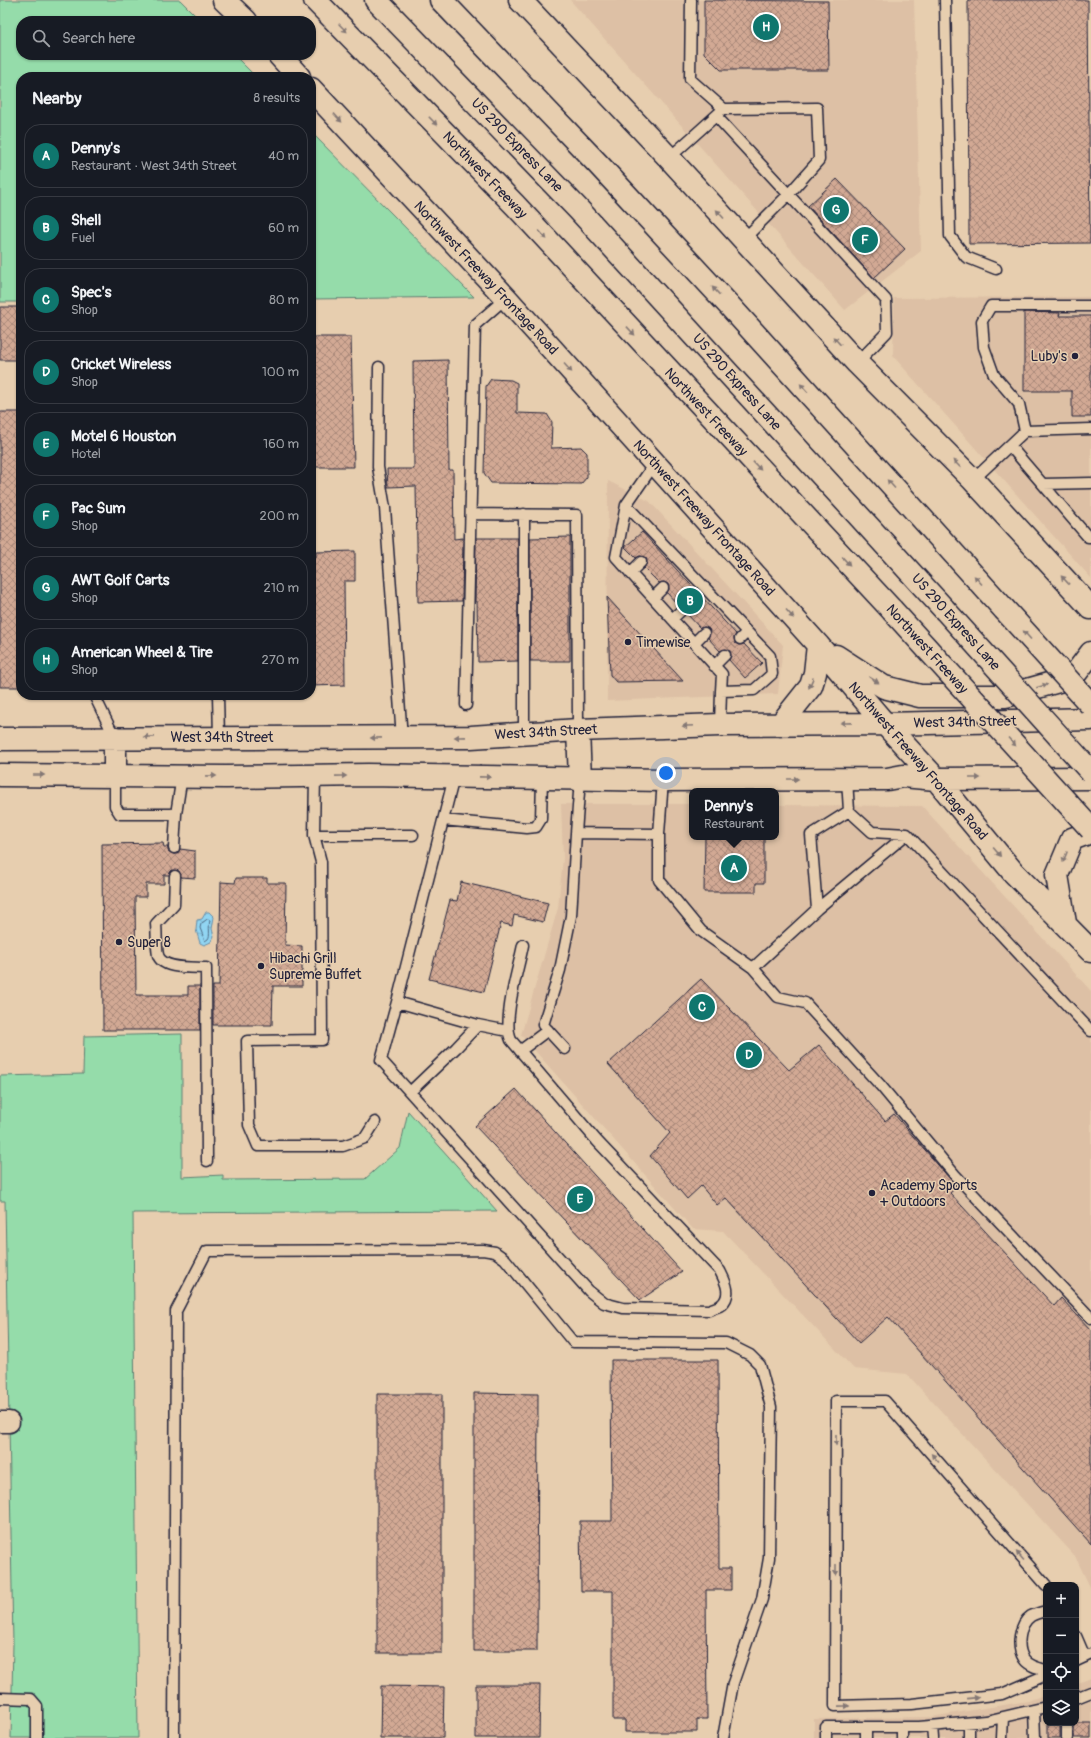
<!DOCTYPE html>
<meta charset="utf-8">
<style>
body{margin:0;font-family:Pangolin,sans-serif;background:#242831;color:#f1f3f6}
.controls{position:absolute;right:12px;bottom:12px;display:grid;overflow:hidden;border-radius:8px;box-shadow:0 1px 3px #0004}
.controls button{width:36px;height:36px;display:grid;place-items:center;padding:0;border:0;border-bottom:1px solid #363941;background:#171b24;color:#f1f3f6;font:20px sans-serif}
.you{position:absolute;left:666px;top:773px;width:14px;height:14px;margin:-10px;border:3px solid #fff;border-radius:50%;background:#1a73e8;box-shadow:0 0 0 6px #1a73e833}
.badge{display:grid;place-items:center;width:26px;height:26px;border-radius:50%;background:#0f766e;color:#fff;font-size:13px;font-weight:700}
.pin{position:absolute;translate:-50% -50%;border:2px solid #fff;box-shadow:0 1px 4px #0006}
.popup{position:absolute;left:689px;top:788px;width:90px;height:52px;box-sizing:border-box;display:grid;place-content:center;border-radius:8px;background:#171b24;filter:drop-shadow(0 1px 3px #0005);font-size:13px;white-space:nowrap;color:#9ea1a6}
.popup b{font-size:15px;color:#f1f3f6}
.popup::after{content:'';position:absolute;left:50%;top:100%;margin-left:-8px;border:8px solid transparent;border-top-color:#171b24}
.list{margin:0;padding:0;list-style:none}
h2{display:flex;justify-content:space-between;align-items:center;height:52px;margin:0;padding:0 16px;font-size:17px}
h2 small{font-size:13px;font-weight:400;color:#9ea1a6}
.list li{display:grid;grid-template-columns:26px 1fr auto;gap:12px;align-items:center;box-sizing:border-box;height:64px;margin:0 8px 8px;padding:0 8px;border:1px solid #363941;border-radius:16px}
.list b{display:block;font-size:15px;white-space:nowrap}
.list p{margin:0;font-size:13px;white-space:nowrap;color:#9ea1a6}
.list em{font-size:13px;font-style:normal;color:#9ea1a6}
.icon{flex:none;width:22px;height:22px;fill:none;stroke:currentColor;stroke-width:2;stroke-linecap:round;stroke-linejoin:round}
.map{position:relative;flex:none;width:1091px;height:1738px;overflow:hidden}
.search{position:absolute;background:#171b24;box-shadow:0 1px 3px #0004;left:16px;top:16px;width:300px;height:44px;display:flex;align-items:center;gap:10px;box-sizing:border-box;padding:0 14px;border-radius:16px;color:#9ea1a6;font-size:15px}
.panel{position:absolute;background:#171b24;box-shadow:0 1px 3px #0004;left:16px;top:72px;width:300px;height:628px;border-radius:16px}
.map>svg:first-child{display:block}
</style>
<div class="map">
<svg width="1091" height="1738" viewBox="0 0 1091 1738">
<defs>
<pattern id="water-ripples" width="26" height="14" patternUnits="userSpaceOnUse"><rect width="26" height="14" fill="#91d5f2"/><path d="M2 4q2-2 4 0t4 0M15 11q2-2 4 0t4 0" fill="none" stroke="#7db7d0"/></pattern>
<pattern id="building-cross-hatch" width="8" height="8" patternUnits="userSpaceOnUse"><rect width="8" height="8" fill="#d2a994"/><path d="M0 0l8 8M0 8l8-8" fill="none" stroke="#aa897a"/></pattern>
</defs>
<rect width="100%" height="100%" fill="#e7ceaf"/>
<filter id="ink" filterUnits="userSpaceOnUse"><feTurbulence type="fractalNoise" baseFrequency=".025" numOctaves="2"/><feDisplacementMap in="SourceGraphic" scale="8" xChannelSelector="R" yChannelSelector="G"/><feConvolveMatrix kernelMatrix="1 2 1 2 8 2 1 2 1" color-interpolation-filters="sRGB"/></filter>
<g filter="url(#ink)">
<!-- built -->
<path fill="#ddc0a5" d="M 570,0 L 914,0 L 921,251 L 845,310 Z
M 1091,297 L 1091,578 L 893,356 L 894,298 Z
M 608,481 L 649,501 L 783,645 L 778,694 L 607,701 Z
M 561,804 L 692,804 L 692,837 L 776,837 L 776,805 L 922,806 L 1091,991 L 1091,1589 L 1075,1556 L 907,1374 L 854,1369 L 723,1231 L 693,1229 L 521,1035 L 558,908 L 563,858 Z
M 1091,1678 L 1091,1738 L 814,1738 L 814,1719 L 931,1717 L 1028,1701 L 1046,1694 L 1046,1723 L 1076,1723 L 1076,1684 Z"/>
<!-- grass -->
<path fill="#95dcaa" stroke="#5c7f72" d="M 0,0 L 180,0 L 201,21 L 21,21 L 21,55 L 234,55 L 256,77 L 21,77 L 21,302 L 0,302 Z
M 311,132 L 474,297 L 311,299 Z
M 182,1034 L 182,1177 L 223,1175 L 223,1180 L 365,1179 L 400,1148 L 408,1111 L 497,1211 L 133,1213 L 138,1738 L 11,1738 L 13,1644 L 5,1201 L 0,1201 L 0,1076 L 83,1074 L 84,1036 Z"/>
<!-- water -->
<path fill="url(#water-ripples)" stroke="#658da9" d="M 206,912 L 209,912 L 214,917 L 212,929 L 214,936 L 211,942 L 204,945 L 200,943 L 196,930 L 197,920 L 202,919 Z"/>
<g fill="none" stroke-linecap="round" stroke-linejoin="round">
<!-- shore -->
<path stroke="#4e6a84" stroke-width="1" d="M 208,919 L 210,920 C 208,928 211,935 208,939 L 205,941 L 200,928 L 201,924 Z"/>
</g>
<!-- building -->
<path fill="url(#building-cross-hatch)" stroke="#22223b" d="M 704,0 L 828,1 L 829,70 L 721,70 L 704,53 Z
M 968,0 L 1088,0 L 1090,243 L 969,244 Z
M 837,179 L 905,249 L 874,278 L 808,206 Z
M 0,307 L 21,307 L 21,360 L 0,360 Z
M 1024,312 L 1060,313 L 1059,316 L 1091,316 L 1091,417 L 1072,417 L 1072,391 L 1024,391 Z
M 311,337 L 351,337 L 354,467 L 313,467 L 313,435 L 311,435 Z
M 448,360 L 449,470 L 453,470 L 454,539 L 463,538 L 462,601 L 418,602 L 416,486 L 388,487 L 387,469 L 414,469 L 413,361 Z
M 491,379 L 511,380 L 517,383 L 517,413 L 547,414 L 552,422 L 551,448 L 581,447 L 587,453 L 587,477 L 581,484 L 491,483 L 484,473 L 486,386 Z
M 0,412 L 21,412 L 21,687 L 0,687 Z
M 642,532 L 736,634 L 734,638 L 735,643 L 739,645 L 744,644 L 762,663 L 745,678 L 729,660 L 731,656 L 730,651 L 726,649 L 720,651 L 708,638 L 710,634 L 709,629 L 705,627 L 700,628 L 687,614 L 689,611 L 688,604 L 682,603 L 678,605 L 667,593 L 669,589 L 668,584 L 664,582 L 659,583 L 644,568 L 647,563 L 646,558 L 640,556 L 636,558 L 625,547 Z
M 570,537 L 570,661 L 530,661 L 530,538 Z
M 476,538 L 518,538 L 518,661 L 478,662 L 477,601 L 475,601 Z
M 355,551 L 355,581 L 344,581 L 345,685 L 311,686 L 311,557 L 316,557 L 316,552 Z
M 607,597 L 683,681 L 616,682 L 610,675 Z
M 705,837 L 764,837 L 764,883 L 756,883 L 756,892 L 704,892 Z
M 163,843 L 164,847 L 168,847 L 168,851 L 173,854 L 177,854 L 180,849 L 195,851 L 195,878 L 181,877 L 179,871 L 172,870 L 169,875 L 164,875 L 164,884 L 146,884 L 146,897 L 135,897 L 136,995 L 188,995 L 188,986 L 200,986 L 200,1030 L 103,1030 L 102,844 Z
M 236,878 L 267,878 L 267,883 L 286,883 L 285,945 L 302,946 L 302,986 L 273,986 L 272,1025 L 213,1025 L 213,986 L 219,986 L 221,882 L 235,883 Z
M 461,882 L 548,903 L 543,922 L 514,915 L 512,926 L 501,923 L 484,992 L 429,979 L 450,900 L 457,901 Z
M 701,979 L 789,1070 L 819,1045 L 885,1121 L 894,1114 L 957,1187 L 950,1193 L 1054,1306 L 1061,1298 L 1091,1330 L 1091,1544 L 888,1317 L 859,1343 L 726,1198 L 717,1205 L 701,1186 L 687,1199 L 650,1156 L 670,1133 L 608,1064 Z
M 516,1089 L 682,1272 L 640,1300 L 475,1126 Z
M 611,1360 L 718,1360 L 719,1568 L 731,1568 L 731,1590 L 706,1590 L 707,1719 L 697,1719 L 697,1732 L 625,1732 L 625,1720 L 613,1720 L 613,1591 L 581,1591 L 580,1521 L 612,1521 Z
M 474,1393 L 538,1394 L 537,1651 L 474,1651 Z
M 377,1394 L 442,1394 L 442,1653 L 377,1653 Z
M 476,1685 L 540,1685 L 539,1738 L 476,1738 Z
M 381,1686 L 444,1687 L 443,1738 L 380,1738 Z
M 1048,1723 L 1060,1723 L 1060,1738 L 1048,1738 Z
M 1074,1723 L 1091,1723 L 1091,1738 L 1074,1738 Z"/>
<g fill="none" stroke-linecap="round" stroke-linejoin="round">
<defs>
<path id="lane" d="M 691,0 L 690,79 L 724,109 L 817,108 L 819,160 L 788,195 L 743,240
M 945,0 L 950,236 L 966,257 L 996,269
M 716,116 L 886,300 L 887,332 L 857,363
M 669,158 L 719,113
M 379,367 L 378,467 L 385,508 L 402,738
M 1025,431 L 1019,404 L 994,375 L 984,347 L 982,321 L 991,306 L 1091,306
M 1010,446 L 1088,537 L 1091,537
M 655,463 L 626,505 L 616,557 L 722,674 L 721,691
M 973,480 L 1025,431 L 1091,429
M 1043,484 L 1091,483
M 626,505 L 770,656 L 772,674 L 754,690 L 721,691 L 720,725
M 471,514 L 577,515 L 578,730
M 524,514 L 524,733
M 630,573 L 641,562
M 653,598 L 663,588
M 672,619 L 683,609
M 740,639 L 747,632
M 694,643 L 704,633
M 714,666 L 725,655
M 94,695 L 115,738
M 218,695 L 219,737
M 466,705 L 475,325 L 506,298
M 115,775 L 115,806 L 120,814 L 176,814
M 315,776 L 314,835 L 321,862 L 322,1040 L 247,1041 L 249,1125 L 258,1146 L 343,1146 L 365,1138 L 375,1122
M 454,777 L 397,1002 L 381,1060 L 589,1291 L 604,1303 L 623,1308 L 709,1310 C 712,1308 719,1307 721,1305 C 733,1295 725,1281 720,1271 L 597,1141 L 511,1040 C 502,1020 519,967 523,945
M 580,779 L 576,833 L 659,834 L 663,780
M 847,779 L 849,811 L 872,832 L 907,834 L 1091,1031
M 849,811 L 811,835 L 817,909 L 907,834
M 443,820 L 527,828 L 536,827 L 541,819 L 542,778
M 659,834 L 659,880 L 701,931 L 753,968 L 778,997 L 805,1003 L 881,1086 L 955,1175 L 1091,1318
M 314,835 L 413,835
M 174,848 L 176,814 L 182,776
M 175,876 L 174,905 L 156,924 C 157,934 156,946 158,955 C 162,970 194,967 206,968 L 207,1161
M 753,968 L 817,909
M 397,1002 L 478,1025 L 508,1031
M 565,1049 L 543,1025 L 560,970 L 571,916 L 576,833
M 520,1051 L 548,1030
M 410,1092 L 456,1048 L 478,1025
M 1046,1585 L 885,1401 L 836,1401 L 835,1706 L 912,1704 L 1002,1694 L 1046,1675
M 1046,1611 C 1042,1612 1035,1614 1031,1616 C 1019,1624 1016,1647 1024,1659 C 1029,1666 1038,1668 1046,1670
M 1076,1636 L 1085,1657
M 1076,1661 L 1091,1654
M 0,1698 L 31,1699 L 37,1706 L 37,1738
M 1076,1698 L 1091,1692
M 1034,1710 L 1035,1738
M 969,1723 L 969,1738
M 1067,1723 L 1067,1738
M 932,1726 L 933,1738
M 866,1727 L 866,1738
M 174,1738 L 176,1311 L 207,1251 L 483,1250 L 495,1252 L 505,1259 L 573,1342 L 726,1343 L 750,1355 L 760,1365 L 771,1407 L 769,1558 L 762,1599 L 733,1683 L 723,1738
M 826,1738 L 826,1727 L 919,1727 L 986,1721 L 1046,1707
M 902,1738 L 902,1727
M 1002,1738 L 1003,1717"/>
<path id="street" d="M 0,1422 L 9,1422"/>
<path id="secondary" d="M 224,0 L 246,21
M 520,0 L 669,158 L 857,363 L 973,480 L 1091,608
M 279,55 L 299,77
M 311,89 L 506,298 L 818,645 L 885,724 L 936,779 L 1013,872 L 1091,951
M 836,656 L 884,687 L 920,696 L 1006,696 L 1073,677 L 1091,653
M 780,725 L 811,686 L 815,673 L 818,645
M 578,730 L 580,779
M 0,739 L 471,737 L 578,730 L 720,725 L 885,724 L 1091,719
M 0,775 L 226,777 L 368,775 L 663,780 L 887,779 L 903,776 L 936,779 L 1091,778
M 115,775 L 115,738
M 1065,923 L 1057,875 L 1072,839 L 1091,832"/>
<path id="highway" d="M 315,0 L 515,205 L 892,610
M 376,0 L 578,209 L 944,609
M 441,0 L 597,163 L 727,303 L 1004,609"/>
</defs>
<!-- lane casing -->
<use href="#lane" stroke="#22223b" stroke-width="13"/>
<!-- street casing -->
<use href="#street" stroke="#22223b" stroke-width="23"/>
<!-- secondary casing -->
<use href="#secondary" stroke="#22223b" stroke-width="25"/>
<!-- highway casing -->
<use href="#highway" stroke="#22223b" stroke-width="25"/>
<!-- lane -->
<use href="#lane" stroke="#e7ceaf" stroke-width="10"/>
<!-- street -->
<use href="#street" stroke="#e7ceaf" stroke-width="20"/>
<!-- secondary -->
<use href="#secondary" stroke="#e7ceaf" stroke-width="22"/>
<!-- highway -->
<use href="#highway" stroke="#e7ceaf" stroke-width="22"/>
<defs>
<path id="highway-bridge" d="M 944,609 L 1091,772
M 1004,609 L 1091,705
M 892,610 L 1091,829"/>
</defs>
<!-- highway-bridge casing -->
<use href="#highway-bridge" stroke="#22223b" stroke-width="25" stroke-linecap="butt"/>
<!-- highway-bridge -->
<use href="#highway-bridge" stroke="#e7ceaf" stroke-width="22"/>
</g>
<!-- one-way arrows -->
<defs><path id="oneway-solid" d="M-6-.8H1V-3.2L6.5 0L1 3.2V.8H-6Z"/></defs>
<g fill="#847875">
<use href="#oneway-solid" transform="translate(343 28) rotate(45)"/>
<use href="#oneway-solid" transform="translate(338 118) rotate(47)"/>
<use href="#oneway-solid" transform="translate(433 121) rotate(46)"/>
<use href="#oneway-solid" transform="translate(720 214) rotate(-132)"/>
<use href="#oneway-solid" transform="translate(543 235) rotate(47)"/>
<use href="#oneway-solid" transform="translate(716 291) rotate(-133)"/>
<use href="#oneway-solid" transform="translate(631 331) rotate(47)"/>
<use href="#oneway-solid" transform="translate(837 341) rotate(-133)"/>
<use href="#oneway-solid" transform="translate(568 368) rotate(48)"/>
<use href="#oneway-solid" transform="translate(804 388) rotate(-132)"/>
<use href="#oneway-solid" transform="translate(957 464) rotate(-135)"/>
<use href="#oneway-solid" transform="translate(757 466) rotate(47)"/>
<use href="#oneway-solid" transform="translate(891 484) rotate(-132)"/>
<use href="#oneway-solid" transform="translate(846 561) rotate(47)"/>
<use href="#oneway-solid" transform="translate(978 580) rotate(-132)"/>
<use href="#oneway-solid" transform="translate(1065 580) rotate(-133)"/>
<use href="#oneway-solid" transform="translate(790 614) rotate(48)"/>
<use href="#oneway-solid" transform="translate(1027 635) rotate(-132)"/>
<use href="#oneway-solid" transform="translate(874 680) rotate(32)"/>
<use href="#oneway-solid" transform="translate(811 683) rotate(113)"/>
<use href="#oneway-solid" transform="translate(1042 686) rotate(-16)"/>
<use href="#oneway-solid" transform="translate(846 723) rotate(179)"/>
<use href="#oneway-solid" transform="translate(688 726) rotate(178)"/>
<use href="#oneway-solid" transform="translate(149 737) rotate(179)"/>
<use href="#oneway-solid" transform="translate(460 737) rotate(179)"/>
<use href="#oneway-solid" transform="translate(376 738) rotate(179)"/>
<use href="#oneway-solid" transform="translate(1012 742) rotate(48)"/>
<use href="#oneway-solid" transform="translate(39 775)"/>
<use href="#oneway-solid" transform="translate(211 776) rotate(1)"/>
<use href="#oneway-solid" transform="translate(341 776) rotate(-1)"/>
<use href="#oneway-solid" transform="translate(485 777) rotate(1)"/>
<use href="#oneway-solid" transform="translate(975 778)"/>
<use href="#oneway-solid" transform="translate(793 779)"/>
<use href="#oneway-solid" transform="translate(997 852) rotate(50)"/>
<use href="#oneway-solid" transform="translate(1065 857) rotate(112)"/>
<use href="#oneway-solid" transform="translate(836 1440) rotate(90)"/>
<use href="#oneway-solid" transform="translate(935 1458) rotate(-131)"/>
<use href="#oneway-solid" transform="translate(1020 1556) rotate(-131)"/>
<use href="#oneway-solid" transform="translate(836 1570) rotate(90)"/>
<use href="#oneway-solid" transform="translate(973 1698) rotate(-6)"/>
<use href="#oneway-solid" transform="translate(844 1706) rotate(-1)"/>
</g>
</g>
<!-- markers -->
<g fill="#22223b" stroke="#e7ceaf" stroke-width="1.5">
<circle cx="1075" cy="356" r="4"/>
<circle cx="628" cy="642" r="4"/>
<circle cx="119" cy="942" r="4"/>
<circle cx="261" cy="966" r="4"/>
<circle cx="872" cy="1193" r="4"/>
</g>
<g text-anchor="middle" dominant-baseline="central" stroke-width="3" stroke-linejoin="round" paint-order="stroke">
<!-- street labels -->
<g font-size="14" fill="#22223b" stroke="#e7ceaf">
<text transform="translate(517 145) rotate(46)">US 290 Express Lane</text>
<text transform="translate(485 175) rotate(46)">Northwest Freeway</text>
<text transform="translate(486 278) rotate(47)">Northwest Freeway Frontage Road</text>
<text transform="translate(737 382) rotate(48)">US 290 Express Lane</text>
<text transform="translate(706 412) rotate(47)">Northwest Freeway</text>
<text transform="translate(704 518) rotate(48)">Northwest Freeway Frontage Road</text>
<text transform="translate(956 622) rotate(48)">US 290 Express Lane</text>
<text transform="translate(927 649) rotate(48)">Northwest Freeway</text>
<text transform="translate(965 722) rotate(-1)">West 34th Street</text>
<text transform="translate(546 732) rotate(-3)">West 34th Street</text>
<text x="222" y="737">West 34th Street</text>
<text transform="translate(918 761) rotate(49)">Northwest Freeway Frontage Road</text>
</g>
<!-- poi labels -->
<g font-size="14" fill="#22223b" stroke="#e7ceaf" text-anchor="start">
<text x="1067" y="356" text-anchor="end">Luby's</text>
<text x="636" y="642">Timewise</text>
<text x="127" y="942">Super 8</text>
<text x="269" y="958">Hibachi Grill<tspan x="269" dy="16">Supreme Buffet</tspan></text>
<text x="880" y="1185">Academy Sports<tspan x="880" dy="16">+ Outdoors</tspan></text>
</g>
</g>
</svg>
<div class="controls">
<button>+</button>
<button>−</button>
<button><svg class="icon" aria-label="locate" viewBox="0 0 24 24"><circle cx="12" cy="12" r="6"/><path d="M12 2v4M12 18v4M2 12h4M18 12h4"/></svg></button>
<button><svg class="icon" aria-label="layers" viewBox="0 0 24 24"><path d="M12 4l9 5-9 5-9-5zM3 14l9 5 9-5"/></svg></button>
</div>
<div class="you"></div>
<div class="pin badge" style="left:734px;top:868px">A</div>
<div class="popup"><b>Denny's</b>Restaurant</div>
<div class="pin badge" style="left:690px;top:601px">B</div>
<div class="pin badge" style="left:702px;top:1007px">C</div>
<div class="pin badge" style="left:749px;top:1055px">D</div>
<div class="pin badge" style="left:580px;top:1199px">E</div>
<div class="pin badge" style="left:865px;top:240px">F</div>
<div class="pin badge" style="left:836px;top:210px">G</div>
<div class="pin badge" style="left:766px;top:27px">H</div>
<div class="search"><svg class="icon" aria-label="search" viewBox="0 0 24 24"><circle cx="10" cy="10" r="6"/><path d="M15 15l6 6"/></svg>Search here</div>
<section class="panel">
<h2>Nearby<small>8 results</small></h2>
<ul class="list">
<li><span class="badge">A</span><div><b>Denny's</b><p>Restaurant · West 34th Street</p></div><em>40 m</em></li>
<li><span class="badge">B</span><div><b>Shell</b><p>Fuel</p></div><em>60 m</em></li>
<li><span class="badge">C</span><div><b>Spec's</b><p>Shop</p></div><em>80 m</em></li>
<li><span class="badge">D</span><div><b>Cricket Wireless</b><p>Shop</p></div><em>100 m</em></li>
<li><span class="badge">E</span><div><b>Motel 6 Houston</b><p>Hotel</p></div><em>160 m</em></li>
<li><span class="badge">F</span><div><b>Pac Sum</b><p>Shop</p></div><em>200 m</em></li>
<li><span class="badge">G</span><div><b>AWT Golf Carts</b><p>Shop</p></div><em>210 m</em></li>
<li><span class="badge">H</span><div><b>American Wheel &amp; Tire</b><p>Shop</p></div><em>270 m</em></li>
</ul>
</section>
</div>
